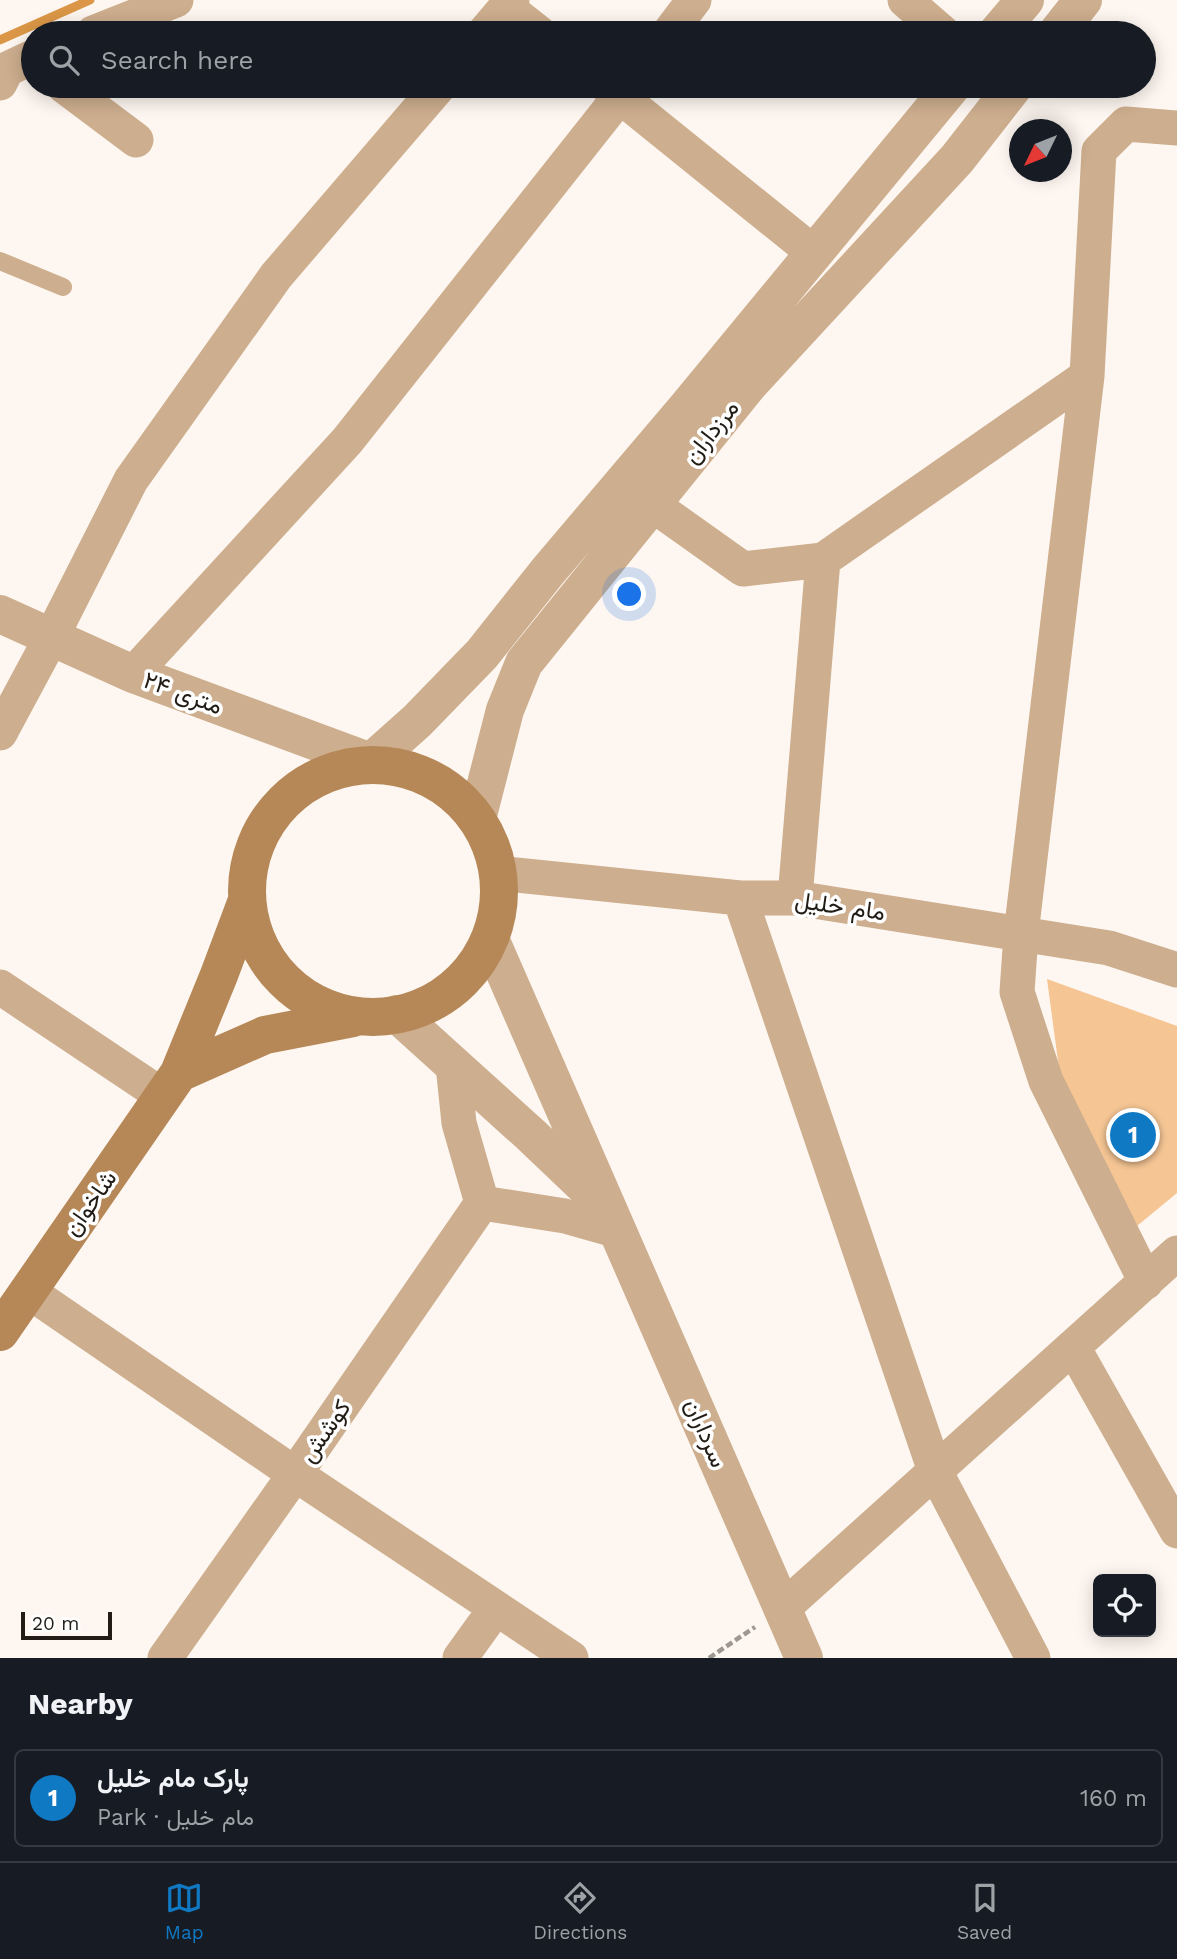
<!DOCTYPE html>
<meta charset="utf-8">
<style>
body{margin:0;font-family:"Work Sans",Vazirmatn,sans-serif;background:#242831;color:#f1f3f6}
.controls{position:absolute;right:21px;bottom:21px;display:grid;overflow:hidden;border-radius:10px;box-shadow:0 4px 18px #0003}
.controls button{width:63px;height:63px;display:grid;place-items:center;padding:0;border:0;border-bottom:2px solid #363941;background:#171b24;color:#f1f3f6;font:35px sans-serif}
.compass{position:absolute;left:1009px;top:119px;width:63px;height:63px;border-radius:50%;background:#171b24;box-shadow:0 4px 18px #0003;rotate:227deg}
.scale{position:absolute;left:21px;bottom:18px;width:91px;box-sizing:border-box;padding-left:7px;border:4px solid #211c16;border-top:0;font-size:19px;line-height:24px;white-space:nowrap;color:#211c16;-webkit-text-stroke:5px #fff;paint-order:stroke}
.you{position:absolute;left:630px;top:595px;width:24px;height:24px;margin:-18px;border:5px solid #fff;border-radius:50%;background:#1a73e8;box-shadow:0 0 0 10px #1a73e833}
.badge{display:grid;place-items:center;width:46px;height:46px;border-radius:50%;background:#1079c4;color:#fff;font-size:23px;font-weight:700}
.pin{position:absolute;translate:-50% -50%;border:4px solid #fff;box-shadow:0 2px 7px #0006}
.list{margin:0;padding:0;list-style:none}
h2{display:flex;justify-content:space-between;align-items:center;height:91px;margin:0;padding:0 28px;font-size:30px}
h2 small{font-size:23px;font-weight:400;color:#9ea1a6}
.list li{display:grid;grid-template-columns:46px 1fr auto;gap:21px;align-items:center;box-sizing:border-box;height:98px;margin:0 14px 14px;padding:0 14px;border:2px solid #363941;border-radius:10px}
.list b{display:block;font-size:26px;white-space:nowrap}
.list p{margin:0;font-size:23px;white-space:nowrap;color:#9ea1a6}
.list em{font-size:23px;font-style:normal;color:#9ea1a6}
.icon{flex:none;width:38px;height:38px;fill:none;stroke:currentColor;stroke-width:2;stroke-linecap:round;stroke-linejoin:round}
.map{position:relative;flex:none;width:1177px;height:1658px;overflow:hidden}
.search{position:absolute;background:#171b24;box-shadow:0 4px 18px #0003;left:21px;right:21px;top:21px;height:77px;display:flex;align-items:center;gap:18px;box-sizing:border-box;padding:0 24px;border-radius:38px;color:#9ea1a6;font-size:26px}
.sheet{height:203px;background:#171b24}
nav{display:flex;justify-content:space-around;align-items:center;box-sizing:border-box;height:98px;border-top:2px solid #363941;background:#171b24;font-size:19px;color:#9ea1a6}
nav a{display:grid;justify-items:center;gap:4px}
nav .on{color:#1079c4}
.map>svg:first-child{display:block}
</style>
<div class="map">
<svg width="1177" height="1658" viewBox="0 0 1177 1658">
<rect width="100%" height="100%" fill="#fef7f1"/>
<!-- green -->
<path fill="#f5c594" d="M 1047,979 L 1177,1026 L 1177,1193 L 1137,1226 L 1060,1076 Z"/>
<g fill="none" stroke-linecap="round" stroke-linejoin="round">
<!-- stream -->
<path stroke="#db9747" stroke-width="9" d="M 0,40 L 90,0"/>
<!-- path -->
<path stroke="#9d9791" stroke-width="4.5" stroke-dasharray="7 3.5" stroke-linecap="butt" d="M 709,1658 L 755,1627"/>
<!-- service -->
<path stroke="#cdae8e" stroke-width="18" d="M 0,261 L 63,287"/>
<!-- minor -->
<path stroke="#cdae8e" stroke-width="35" d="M 905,0 L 943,33
M 506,7 L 539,33
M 93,33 L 176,0
M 484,33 L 512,0
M 669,33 L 694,0
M 0,83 L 7,69 L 33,57
M 64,86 L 136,140
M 607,86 L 814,253
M 653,505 L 743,569 L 823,560 L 1087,376
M 133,674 L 347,441 L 628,86
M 0,733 L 51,638 L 131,480 L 276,276 L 439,86
M 497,873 L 740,898 L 795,898 L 1109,948 L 1177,970
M 740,898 L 935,1471 L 1033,1658
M 795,898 L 823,560
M 0,987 L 163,1096
M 453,1065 L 459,1123 L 482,1203
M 482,1203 L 565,1216 L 618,1231
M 1146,1282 L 1046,1081 L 1017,992 L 1021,934 L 1087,376 L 1099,151 L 1126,124 L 1177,128
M 28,1291 L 295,1474 L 571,1658
M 1073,1347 L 1177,1531
M 782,1609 L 1177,1253
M 165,1658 L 295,1474 L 482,1203
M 460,1658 L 496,1608"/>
<!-- tertiary -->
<path stroke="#cdae8e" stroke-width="38" d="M 997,33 L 1025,0
M 1057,33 L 1083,0
M 0,614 L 133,674 L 371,762 L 417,721 L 482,654 L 548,571 L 688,406 L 952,86
M 477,819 L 505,710 L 524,663 L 749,384 L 957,159 L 1014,86
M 491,941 L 804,1658
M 397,1014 L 531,1135 L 594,1195"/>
<!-- secondary -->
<path stroke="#b68858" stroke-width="38" d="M247 891a126 126 0 1 1 252 0a126 126 0 1 1-252 0Z
M 179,1073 L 265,1035 L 353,1018
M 0,1332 L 179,1073 L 219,975 L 246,903"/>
</g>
<g text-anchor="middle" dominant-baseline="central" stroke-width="7" stroke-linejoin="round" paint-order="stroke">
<!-- street labels -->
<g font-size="24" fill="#211c16" stroke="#fff">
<text transform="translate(711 432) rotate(-52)">مرزداران</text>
<text transform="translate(183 693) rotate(20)">۲۴ متری</text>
<text transform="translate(840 906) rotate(8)">مام خلیل</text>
<text transform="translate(90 1203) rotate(-55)">شاخوان</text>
<text transform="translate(325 1431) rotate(-55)">کوشش</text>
<text transform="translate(706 1433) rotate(67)">سرداران</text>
</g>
</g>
</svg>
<div class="controls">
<button><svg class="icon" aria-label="locate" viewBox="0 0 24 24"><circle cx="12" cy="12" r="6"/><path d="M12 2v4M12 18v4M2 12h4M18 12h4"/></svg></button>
</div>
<svg class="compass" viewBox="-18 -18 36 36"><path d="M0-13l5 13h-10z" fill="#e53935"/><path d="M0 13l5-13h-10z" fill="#9ea1a6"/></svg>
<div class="scale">20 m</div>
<div class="you"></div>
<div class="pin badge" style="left:1133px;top:1135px">1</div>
<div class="search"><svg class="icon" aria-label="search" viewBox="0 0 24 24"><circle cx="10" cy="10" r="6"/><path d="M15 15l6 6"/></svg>Search here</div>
</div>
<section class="sheet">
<h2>Nearby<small></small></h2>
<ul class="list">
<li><span class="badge">1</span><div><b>پارک مام خلیل</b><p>Park · مام خلیل</p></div><em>160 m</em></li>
</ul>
</section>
<nav>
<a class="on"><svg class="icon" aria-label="map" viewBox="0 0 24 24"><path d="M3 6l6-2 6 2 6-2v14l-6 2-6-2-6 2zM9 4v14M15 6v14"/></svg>Map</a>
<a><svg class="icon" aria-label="directions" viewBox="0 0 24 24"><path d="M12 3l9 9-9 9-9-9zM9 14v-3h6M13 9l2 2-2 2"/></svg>Directions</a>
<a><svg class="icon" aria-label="saved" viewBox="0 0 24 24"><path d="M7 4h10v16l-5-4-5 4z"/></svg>Saved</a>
</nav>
